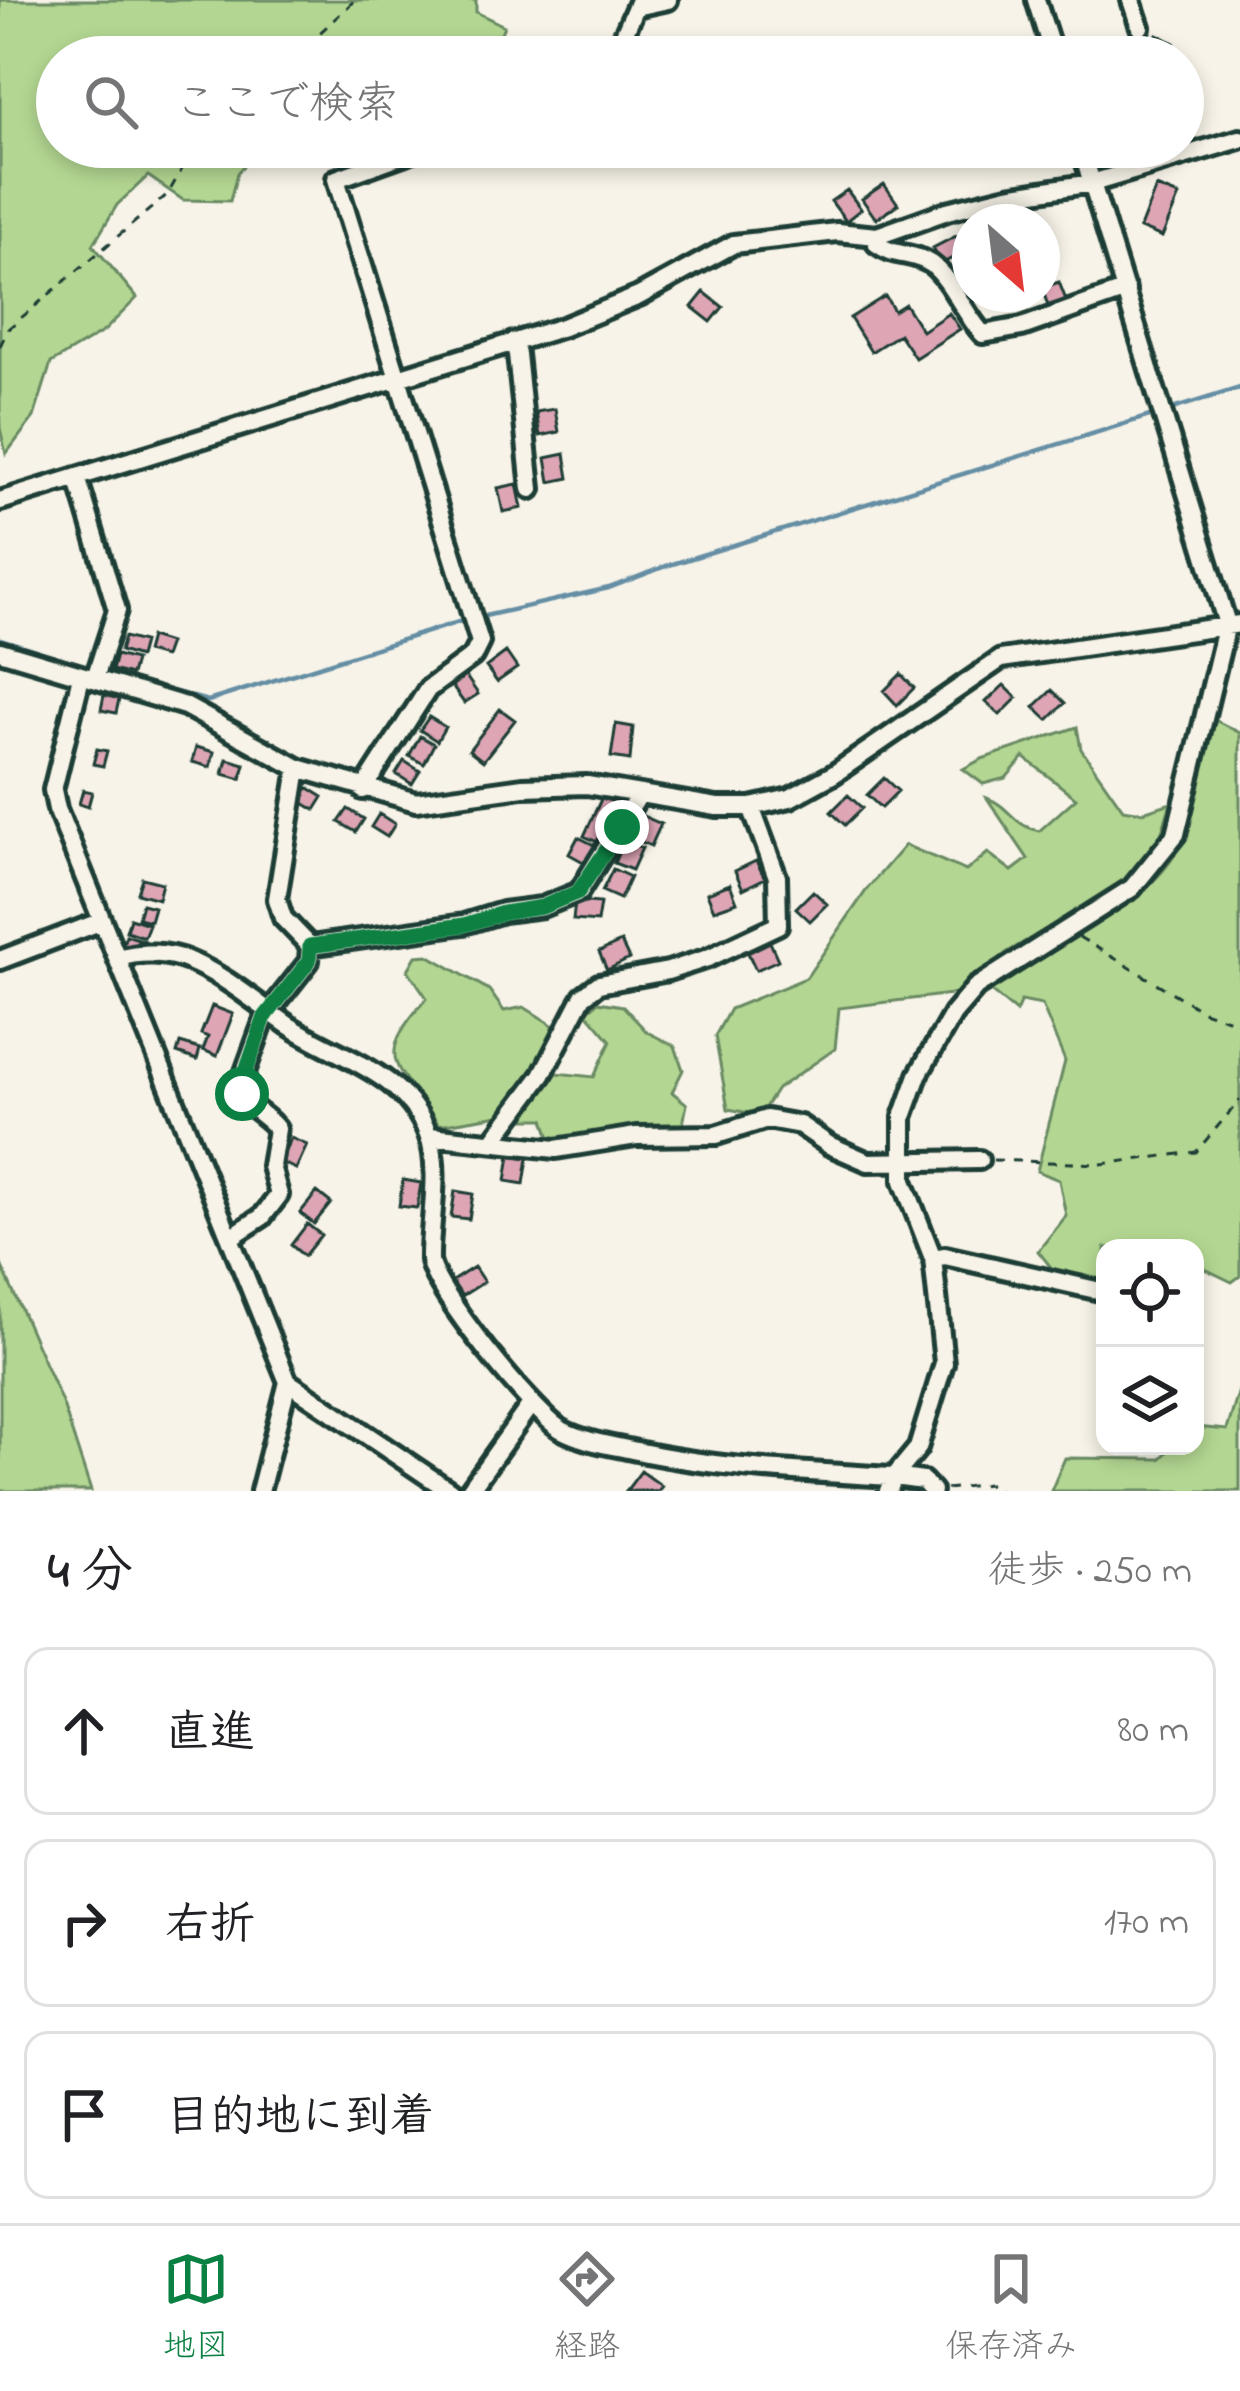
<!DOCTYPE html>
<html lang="ja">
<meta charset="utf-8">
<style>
body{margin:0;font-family:"Indie Flower","Klee One",sans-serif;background:#f6f6f6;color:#202124}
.controls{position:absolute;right:36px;bottom:36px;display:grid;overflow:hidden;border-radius:24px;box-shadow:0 6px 18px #0003}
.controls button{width:108px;height:108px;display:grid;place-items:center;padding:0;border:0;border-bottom:3px solid #e0e0e0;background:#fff;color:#202124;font:60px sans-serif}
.compass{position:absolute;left:952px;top:204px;width:108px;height:108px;border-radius:50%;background:#fff;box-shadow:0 6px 18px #0003;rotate:152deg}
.stop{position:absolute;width:36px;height:36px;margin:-27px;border:9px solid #0b8043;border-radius:50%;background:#fff}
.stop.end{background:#0b8043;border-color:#fff;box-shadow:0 3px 12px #0008}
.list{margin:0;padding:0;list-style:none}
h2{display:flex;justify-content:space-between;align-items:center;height:156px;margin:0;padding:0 48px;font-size:51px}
h2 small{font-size:39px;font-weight:400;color:#757577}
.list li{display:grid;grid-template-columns:78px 1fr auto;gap:36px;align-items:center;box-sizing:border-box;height:168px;margin:0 24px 24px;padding:0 24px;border:3px solid #e0e0e0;border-radius:24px}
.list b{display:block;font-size:45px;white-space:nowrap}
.list em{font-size:39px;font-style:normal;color:#757577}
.icon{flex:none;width:66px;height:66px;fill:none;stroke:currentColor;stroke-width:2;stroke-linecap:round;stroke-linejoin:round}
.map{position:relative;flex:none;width:1240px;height:1491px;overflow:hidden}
.search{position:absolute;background:#fff;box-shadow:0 6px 18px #0003;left:36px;right:36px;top:36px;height:132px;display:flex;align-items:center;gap:30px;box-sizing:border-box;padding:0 42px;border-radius:66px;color:#757577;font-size:45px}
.sheet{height:732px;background:#fff}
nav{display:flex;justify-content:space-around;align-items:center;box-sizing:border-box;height:168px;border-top:3px solid #e0e0e0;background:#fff;font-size:33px;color:#757577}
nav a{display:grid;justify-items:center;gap:6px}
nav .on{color:#0b8043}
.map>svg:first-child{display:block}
</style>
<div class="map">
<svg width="1240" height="1491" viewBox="0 0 1240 1491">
<rect width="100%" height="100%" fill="#f7f3e8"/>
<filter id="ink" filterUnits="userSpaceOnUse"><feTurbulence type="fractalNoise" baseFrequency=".00833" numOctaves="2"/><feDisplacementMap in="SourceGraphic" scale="24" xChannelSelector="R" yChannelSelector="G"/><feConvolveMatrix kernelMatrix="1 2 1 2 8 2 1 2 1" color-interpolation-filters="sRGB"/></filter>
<g filter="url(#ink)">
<!-- green -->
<path fill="#b3d792" stroke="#698a63" stroke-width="3" d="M 0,0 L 476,0 L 476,12 L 504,26 L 492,53 L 485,57 L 57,57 L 57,147 L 260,147 L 237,173 L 230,201 L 183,200 L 148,176 L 117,205 L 93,245 L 137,298 L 104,331 L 51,363 L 34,417 L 6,454 L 0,428 Z
M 1211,718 L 1240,733 L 1240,1276 L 1232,1282 L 1195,1264 L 1195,1248 L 1105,1248 L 1105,1286 L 1062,1281 L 1038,1251 L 1066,1216 L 1059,1180 L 1037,1171 L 1065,1061 L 1042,1005 L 1021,1001 L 1016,1012 L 988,989 C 1041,956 1135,911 1170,862 C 1194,829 1201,758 1211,718 Z
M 1077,727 L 1081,749 L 1123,809 L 1143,812 L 1171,803 L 1156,851 L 1122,883 L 1006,953 L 959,993 L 839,1008 L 835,1049 L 777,1089 L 760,1115 L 728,1109 L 715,1036 L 730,1009 L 806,978 L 868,888 L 905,845 L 966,871 L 988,853 L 1012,871 L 1028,859 L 987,798 C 1011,807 1011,824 1039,831 L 1076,798 L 1024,757 L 1006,778 L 983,784 L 963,769 L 982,759 Z
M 428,955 L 489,990 L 504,1011 L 524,1007 L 554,1026 L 531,1074 L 499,1115 L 439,1125 C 401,1065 368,1064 427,998 L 408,970 L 416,956 Z
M 598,1002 L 623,1006 L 647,1032 L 675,1046 L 683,1070 L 672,1092 L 687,1104 L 682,1129 L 550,1138 L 544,1119 L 522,1119 L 557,1073 L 594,1077 L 611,1041 L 586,1012 Z
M 0,1262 L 63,1405 L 91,1491 L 0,1491 Z
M 1240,1387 L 1240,1491 L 1051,1491 L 1065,1458 L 1160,1459 L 1173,1446 L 1195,1446 L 1195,1427 L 1227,1430 Z"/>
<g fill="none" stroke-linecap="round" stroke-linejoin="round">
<!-- stream -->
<path stroke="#658ea4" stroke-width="4.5" d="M 476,618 L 609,588 L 666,566 L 1240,388
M 0,639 L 92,668
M 103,672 L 208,701 L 465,620"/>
</g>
<!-- building -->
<path fill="#dea5b5" stroke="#1f3d34" stroke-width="3" d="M 1157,34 L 1174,43 L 1168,55 L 1151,45 Z
M 1119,46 L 1136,54 L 1134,57 L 1114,57 Z
M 884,184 L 898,204 L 876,219 L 862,199 Z
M 1156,187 L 1179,196 L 1162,237 L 1140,228 Z
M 847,190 L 861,209 L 846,221 L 831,201 Z
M 956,236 L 964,252 L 941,264 L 933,248 Z
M 1059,282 L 1066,300 L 1048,306 L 1042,288 Z
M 704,292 L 723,307 L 711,322 L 692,307 Z
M 885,296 L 894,311 L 905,304 L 922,331 L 949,313 L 960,329 L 915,358 L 899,334 L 871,352 L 850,318 Z
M 555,409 L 559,432 L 540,436 L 536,412 Z
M 565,454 L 569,478 L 550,482 L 546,458 Z
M 517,484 L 522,508 L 503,512 L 498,488 Z
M 124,637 L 143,642 L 139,657 L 120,651 Z
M 150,637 L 169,643 L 164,657 L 146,652 Z
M 506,652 L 517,668 L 497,682 L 486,667 Z
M 116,655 L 135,660 L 131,675 L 112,670 Z
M 901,674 L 914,688 L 897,705 L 884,691 Z
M 465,675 L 478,694 L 464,703 L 451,685 Z
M 1004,685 L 1017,698 L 1000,715 L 986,702 Z
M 1052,690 L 1065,703 L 1048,720 L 1034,707 Z
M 104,695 L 119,699 L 116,713 L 101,710 Z
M 500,709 L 515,720 L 483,761 L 469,750 Z
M 429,717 L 445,727 L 437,741 L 420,730 Z
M 616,724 L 633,727 L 630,760 L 611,757 Z
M 420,736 L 434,744 L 424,764 L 409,756 Z
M 196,747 L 214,752 L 210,767 L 192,762 Z
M 97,749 L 107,751 L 103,766 L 93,764 Z
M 227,759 L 245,764 L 241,779 L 223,774 Z
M 404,761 L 420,771 L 412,784 L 396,774 Z
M 884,778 L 898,791 L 881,808 L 867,795 Z
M 307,787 L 323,797 L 315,810 L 299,800 Z
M 83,790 L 92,792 L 88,807 L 79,804 Z
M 848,795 L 862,808 L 845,825 L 831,812 Z
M 602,797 L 619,805 L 602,844 L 584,836 Z
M 348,809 L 364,819 L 356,832 L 339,822 Z
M 379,814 L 395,824 L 387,837 L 371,827 Z
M 643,816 L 661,824 L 651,846 L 633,838 Z
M 578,837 L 596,846 L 587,864 L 569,854 Z
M 624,840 L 642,848 L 632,870 L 614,863 Z
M 756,861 L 765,878 L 743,889 L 735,871 Z
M 613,869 L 630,877 L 620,899 L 602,891 Z
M 142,878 L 162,883 L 158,899 L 137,893 Z
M 730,884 L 737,902 L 714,910 L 707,893 Z
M 813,891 L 827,904 L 810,921 L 796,908 Z
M 575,901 L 600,903 L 597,922 L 573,920 Z
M 142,904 L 154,907 L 150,921 L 138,918 Z
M 130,918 L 149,924 L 144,937 L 126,931 Z
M 126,935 L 145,941 L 141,951 L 123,944 Z
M 621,942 L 629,959 L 607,970 L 599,952 Z
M 770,942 L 778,960 L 756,970 L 748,953 Z
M 212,1006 L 233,1014 L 217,1056 L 203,1050 L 208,1037 L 201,1034 Z
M 180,1043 L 200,1049 L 197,1060 L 177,1053 Z
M 291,1138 L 307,1145 L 296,1169 L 280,1162 Z
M 510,1155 L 528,1158 L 524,1184 L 506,1181 Z
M 403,1180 L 421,1183 L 417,1208 L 399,1206 Z
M 455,1191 L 473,1194 L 469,1219 L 451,1217 Z
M 317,1192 L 331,1203 L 314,1224 L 300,1213 Z
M 307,1224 L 321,1235 L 304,1256 L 291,1245 Z
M 474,1267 L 484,1282 L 462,1296 L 452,1281 Z
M 641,1471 L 662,1486 L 658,1491 L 626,1491 Z"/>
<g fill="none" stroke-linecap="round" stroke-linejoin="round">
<defs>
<path id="minor" d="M 1036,0 L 1054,57
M 1131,0 L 1140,27
M 636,7 L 668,0
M 614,57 L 639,0
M 877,236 L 877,244 C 894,257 914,252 931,264 C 952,280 964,314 983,334 L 1022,327 L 1126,290
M 513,342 L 517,354 L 531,489
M 77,477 L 117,610 L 95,678
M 0,501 L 563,327 L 639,296 L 734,244 L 837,232 L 877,236 L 947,211 L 1008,196 L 1092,183 L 1240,139
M 0,651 L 185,706 L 298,768 L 416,802 L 523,787 L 587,785 L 717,807 L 751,807 L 790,798 L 834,774 L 1001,659 L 1240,624
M 81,677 L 53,790 L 57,809 L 288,1382 L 260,1491
M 363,790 L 428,689 L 473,656 L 480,642 L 336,179 L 425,147
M 310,946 L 464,924 L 503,912 L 542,907 L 579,892 L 639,795
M 118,958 C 141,951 167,952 189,961 C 226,976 256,1003 288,1025 C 338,1058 405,1072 428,1134 C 442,1170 429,1223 430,1260 C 432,1289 535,1415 562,1430 C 583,1441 609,1445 632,1450 C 718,1469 805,1472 894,1477 L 923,1481 L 932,1491
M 0,960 L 102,921
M 430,1136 L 556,1149 L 636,1136 L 716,1135 L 767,1119 L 800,1125 L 829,1145 L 868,1162 L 979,1160
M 492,1142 L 542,1075 L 583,996 L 599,984 L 668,971 L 708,958 L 778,925 L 777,877 L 751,807
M 231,1237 L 262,1217 L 279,1195 L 271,1166 L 277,1129 C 265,1112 242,1108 241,1083 L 265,1017 L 309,961 L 310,946 L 283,918 L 277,899 L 298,768
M 933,1258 L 945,1256 L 1105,1292
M 288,1382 L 450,1491
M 469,1491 L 531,1404
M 888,1491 L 894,1477 L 918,1448 L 944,1363 L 933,1258 L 903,1181 L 903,1117 L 918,1075 L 953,1014 L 976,987 L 1132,888 L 1176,834 L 1227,624 L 1081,147"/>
</defs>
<!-- minor casing -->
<use href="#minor" stroke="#1f3d34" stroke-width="26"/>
<!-- path -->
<path stroke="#1f3d34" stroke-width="3" stroke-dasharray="9 9" stroke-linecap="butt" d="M 294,57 L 355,0
M 0,346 L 8,329 L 168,194 L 194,147
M 1079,937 L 1203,1011 L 1240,1023
M 993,1160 L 1101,1164 L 1196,1152 L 1240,1100
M 946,1489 L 988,1484 L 999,1491"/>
<!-- minor -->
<use href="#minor" stroke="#f7f3e8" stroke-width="16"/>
</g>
</g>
<g fill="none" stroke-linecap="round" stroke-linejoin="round" filter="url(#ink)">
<!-- route -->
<path stroke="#0b8043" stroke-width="15" d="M 242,1094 L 242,1083 L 265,1017 L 309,961 L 310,946 L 464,925 L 503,913 L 542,907 L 578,892 L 622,827"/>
</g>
</svg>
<div class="controls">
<button><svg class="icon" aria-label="locate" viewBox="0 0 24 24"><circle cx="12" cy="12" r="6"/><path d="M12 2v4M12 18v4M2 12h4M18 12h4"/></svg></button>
<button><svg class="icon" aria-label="layers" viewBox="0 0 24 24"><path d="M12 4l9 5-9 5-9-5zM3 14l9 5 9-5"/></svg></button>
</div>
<svg class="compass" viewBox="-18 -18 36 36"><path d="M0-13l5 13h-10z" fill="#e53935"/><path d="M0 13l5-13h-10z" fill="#757577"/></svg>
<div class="stop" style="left:242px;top:1094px"></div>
<div class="stop end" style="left:622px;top:827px"></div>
<div class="search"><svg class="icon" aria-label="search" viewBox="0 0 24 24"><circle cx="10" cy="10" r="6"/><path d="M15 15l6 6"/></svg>ここで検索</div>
</div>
<section class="sheet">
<h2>4 分<small>徒歩 · 250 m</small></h2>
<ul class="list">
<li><svg class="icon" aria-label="ahead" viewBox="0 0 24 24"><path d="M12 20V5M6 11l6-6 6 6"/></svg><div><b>直進</b></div><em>80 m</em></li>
<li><svg class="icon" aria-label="right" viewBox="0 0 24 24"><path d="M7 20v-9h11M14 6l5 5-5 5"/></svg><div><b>右折</b></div><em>170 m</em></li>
<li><svg class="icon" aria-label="arrive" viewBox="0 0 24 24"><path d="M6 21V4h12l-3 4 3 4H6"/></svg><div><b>目的地に到着</b></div></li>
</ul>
</section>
<nav>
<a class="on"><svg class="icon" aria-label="map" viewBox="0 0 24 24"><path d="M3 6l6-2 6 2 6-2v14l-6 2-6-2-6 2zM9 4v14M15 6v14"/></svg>地図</a>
<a><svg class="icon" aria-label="directions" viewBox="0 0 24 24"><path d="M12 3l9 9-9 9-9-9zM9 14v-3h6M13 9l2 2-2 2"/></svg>経路</a>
<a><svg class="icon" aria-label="saved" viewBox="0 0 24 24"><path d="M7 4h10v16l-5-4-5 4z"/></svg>保存済み</a>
</nav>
